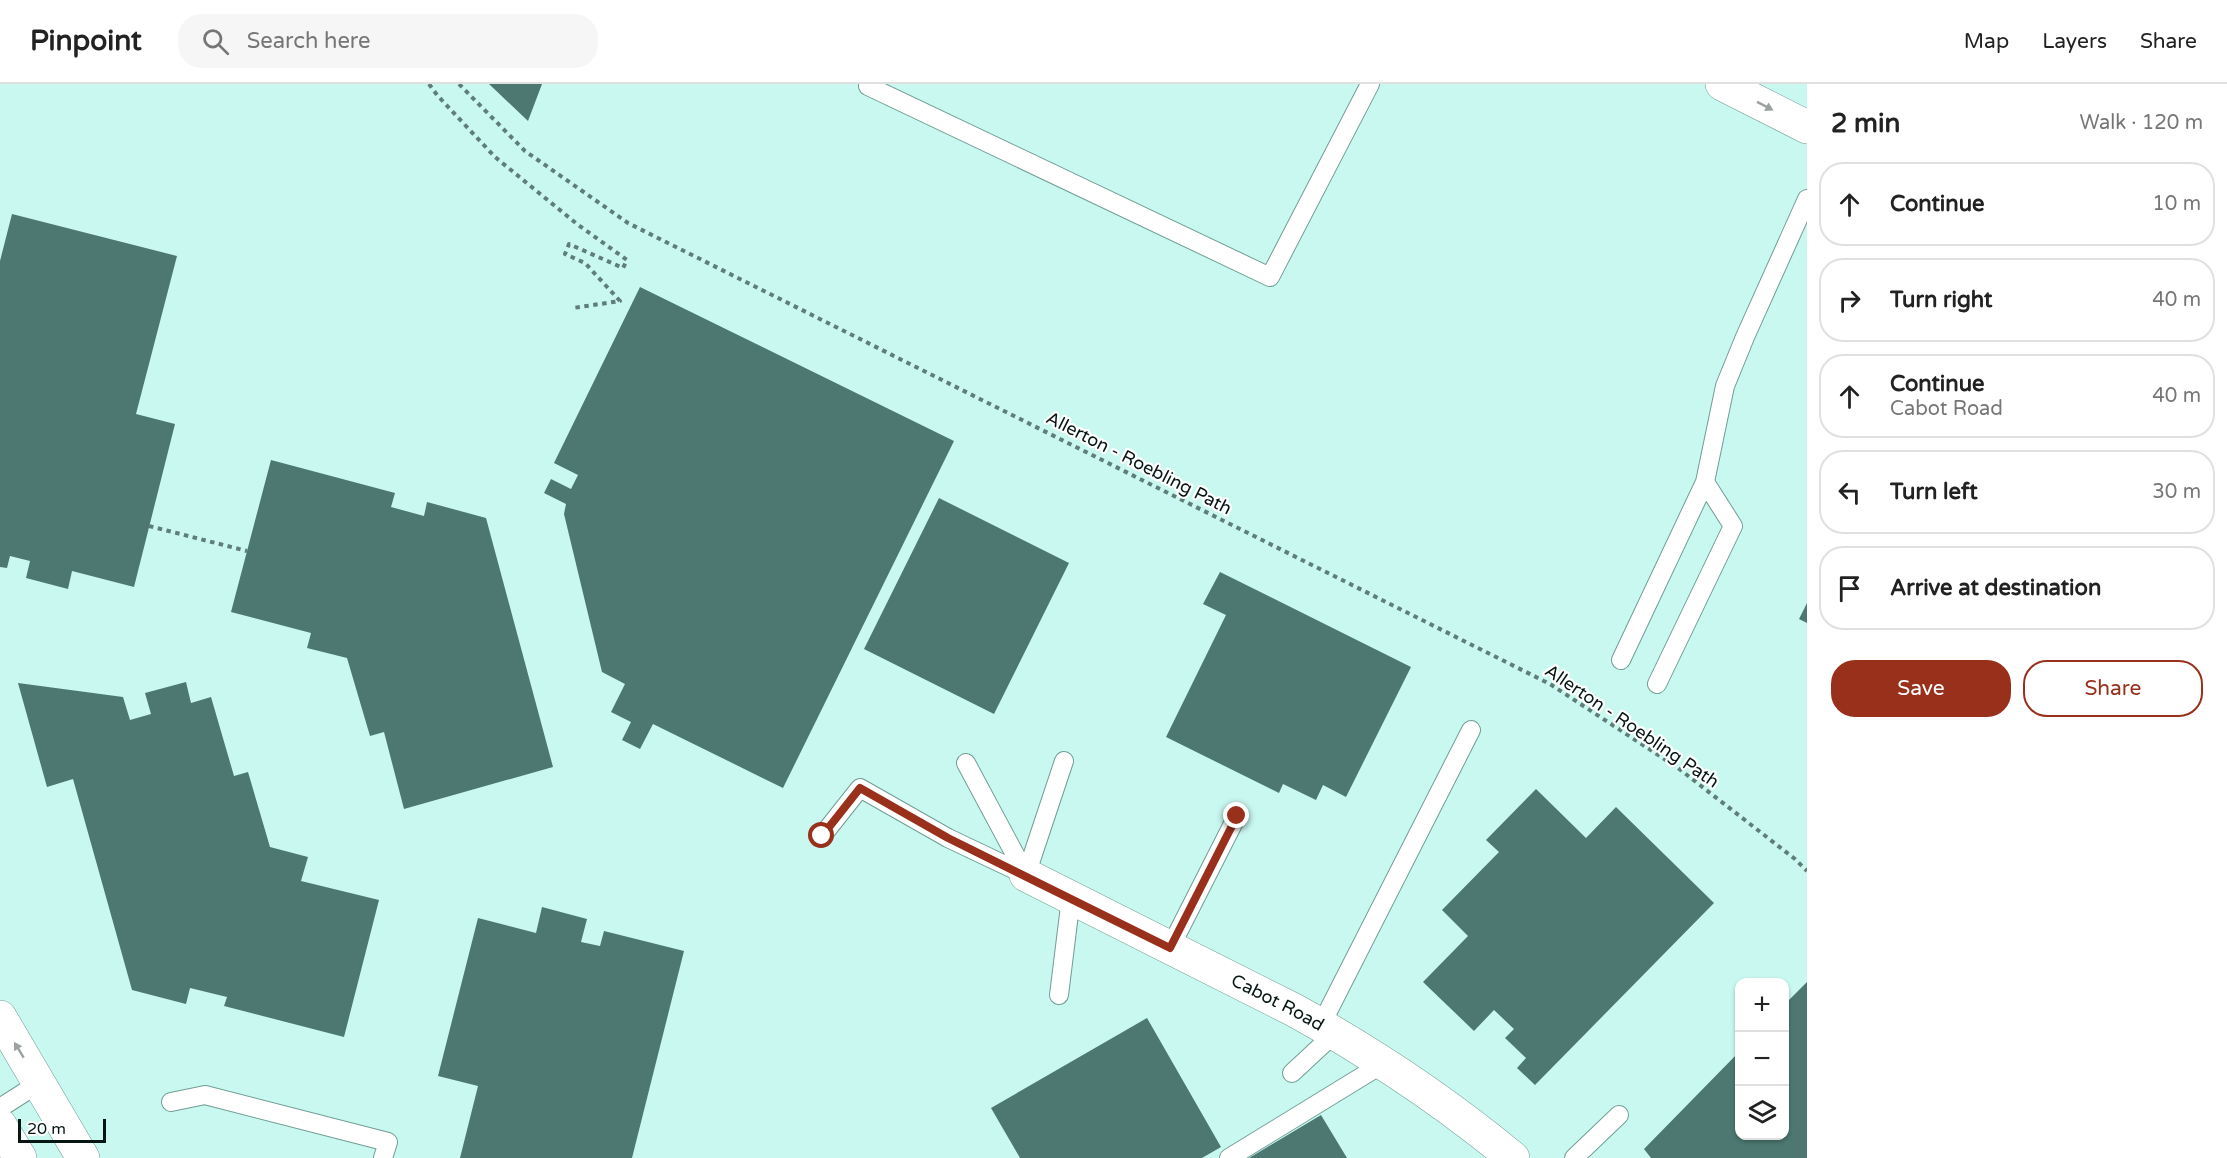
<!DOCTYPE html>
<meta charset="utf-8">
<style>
body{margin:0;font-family:"Varela Round",sans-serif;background:#f6f6f6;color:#222}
.controls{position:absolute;right:18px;bottom:18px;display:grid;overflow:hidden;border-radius:12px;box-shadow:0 2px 4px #0004}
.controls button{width:54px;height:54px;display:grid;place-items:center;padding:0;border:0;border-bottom:2px solid #e0e0e0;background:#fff;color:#222;font:30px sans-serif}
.scale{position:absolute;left:18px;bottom:15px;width:88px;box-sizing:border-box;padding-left:6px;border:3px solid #051613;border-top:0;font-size:16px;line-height:21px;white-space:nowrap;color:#051613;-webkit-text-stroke:4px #fff;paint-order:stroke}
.stop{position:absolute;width:18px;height:18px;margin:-14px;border:4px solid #99301c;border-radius:50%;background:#fff}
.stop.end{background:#99301c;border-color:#fff;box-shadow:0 2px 6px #0008}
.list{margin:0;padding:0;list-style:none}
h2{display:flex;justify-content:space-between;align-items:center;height:78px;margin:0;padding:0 24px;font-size:26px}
h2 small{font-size:20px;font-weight:400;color:#767676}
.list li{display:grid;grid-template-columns:39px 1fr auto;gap:18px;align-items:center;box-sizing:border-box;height:84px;margin:0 12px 12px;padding:0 12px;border:2px solid #e0e0e0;border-radius:24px}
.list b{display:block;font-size:22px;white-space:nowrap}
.list p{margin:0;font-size:20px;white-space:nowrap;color:#767676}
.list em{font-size:20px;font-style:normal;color:#767676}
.actions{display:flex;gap:12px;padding:18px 24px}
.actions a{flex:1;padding:14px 0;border:2px solid #99301c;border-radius:24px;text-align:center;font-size:21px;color:#99301c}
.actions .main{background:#99301c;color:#fff}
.icon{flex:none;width:33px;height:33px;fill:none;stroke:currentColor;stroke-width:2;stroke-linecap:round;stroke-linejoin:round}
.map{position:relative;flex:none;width:1807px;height:1074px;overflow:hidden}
header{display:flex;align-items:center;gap:36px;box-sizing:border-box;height:84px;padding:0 30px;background:#fff;border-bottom:2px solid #e0e0e0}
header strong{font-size:28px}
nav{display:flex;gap:33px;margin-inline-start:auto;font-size:21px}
.search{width:420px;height:54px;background:#f6f6f6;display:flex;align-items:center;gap:15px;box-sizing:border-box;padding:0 21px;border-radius:24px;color:#767676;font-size:22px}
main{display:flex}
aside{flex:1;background:#fff}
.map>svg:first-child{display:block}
</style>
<header>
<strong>Pinpoint</strong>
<div class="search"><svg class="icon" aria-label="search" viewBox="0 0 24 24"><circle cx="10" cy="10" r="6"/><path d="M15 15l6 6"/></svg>Search here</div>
<nav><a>Map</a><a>Layers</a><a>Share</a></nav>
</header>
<main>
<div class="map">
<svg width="1807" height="1074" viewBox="0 0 1807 1074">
<rect width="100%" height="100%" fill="#c9f8f0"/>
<!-- building -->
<path fill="#4d7871" d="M 489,0 L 542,0 L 528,37 Z
M 12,130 L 177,172 L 136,330 L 175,340 L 134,503 L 72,487 L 68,505 L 26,494 L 30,477 L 10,472 L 7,484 L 0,483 L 0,177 Z
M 640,203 L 954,357 L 783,704 L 653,640 L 640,665 L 622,656 L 631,638 L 611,628 L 625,600 L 602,588 L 564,430 L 566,420 L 544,409 L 551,395 L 571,405 L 578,391 L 554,379 Z
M 271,376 L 395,409 L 391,423 L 424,432 L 427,418 L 486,434 L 553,683 L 404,725 L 384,648 L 370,652 L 347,574 L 307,564 L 311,549 L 231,528 Z
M 939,414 L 1069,479 L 994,630 L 864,565 Z
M 1220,488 L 1411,583 L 1346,713 L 1323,701 L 1316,716 L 1283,700 L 1279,709 L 1166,653 L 1226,531 L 1203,520 Z
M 1807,519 L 1807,539 L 1799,535 Z
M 186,598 L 191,619 L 211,613 L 234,692 L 248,688 L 270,763 L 308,773 L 301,797 L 379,816 L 344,953 L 224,922 L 227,913 L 190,904 L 186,920 L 132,906 L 73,695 L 47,703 L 18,599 L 123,613 L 130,636 L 151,630 L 145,609 Z
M 1536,705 L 1586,754 L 1616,723 L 1714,819 L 1535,1001 L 1517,984 L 1526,974 L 1505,954 L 1514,945 L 1494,926 L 1474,947 L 1423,898 L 1468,852 L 1442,826 L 1499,768 L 1486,756 Z
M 542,823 L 587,835 L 581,858 L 600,862 L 604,847 L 684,867 L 632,1074 L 460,1074 L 478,1002 L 438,992 L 478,834 L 536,849 Z
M 1807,898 L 1807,1074 L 1651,1074 L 1644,1065 L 1740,967 L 1740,1052 L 1784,1052 L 1784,921 Z
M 1147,934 L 1221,1063 L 1202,1074 L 1020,1074 L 991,1024 Z
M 1321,1031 L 1347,1074 L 1249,1074 Z"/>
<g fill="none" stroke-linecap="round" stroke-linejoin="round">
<defs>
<path id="lane" d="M 869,0 L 868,2 L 1270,193 L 1370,0
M 1621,576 L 1705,398 L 1725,302 L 1745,253 L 1807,115
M 1657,600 L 1733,442 L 1705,398
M 966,679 L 1026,791
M 822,752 L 860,704 L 948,754 L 1026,791
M 1026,791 L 1064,677
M 1170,864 L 1237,732
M 1059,911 L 1071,814
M 1321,941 L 1471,646
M 1292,989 L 1335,949
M 171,1018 L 205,1011 L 388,1058 L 383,1074
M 0,1024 L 39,999
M 1229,1074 L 1384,979
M 1574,1074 L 1619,1031"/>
<g id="street">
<path id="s1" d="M 1026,791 L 1294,926 C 1372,969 1444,1017 1513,1074"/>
</g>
<path id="secondary" d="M 1722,0 L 1807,43
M 0,933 L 83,1074
M 0,1041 L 20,1074"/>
</defs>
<!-- lane casing -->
<use href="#lane" stroke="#719d95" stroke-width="20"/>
<!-- street casing -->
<use href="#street" stroke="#719d95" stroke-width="34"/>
<!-- secondary casing -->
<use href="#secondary" stroke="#719d95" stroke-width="34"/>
<!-- path -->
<path stroke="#5f7e78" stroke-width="4" stroke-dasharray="4.5 4.5" stroke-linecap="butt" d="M 429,0 L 437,11 L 495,73 L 577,140 L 627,176 L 623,184 L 569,160 L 565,170 L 585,179 L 620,217 L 573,224
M 459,0 L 525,67 L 628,139 L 1550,600 L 1678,684 L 1795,775 L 1807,787
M 149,442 L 247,467"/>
<!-- lane -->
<use href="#lane" stroke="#fff" stroke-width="18"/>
<!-- street -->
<use href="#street" stroke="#fff" stroke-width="33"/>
<!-- secondary -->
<use href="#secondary" stroke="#fff" stroke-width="33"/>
</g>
<!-- one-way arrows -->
<defs><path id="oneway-solid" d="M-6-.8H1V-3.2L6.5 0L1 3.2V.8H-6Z" transform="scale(1.5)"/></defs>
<g fill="#9ba2a1">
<use href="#oneway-solid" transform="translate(1765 22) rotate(27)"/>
<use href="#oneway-solid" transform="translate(19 966) rotate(-121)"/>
</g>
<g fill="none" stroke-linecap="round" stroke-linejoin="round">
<!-- route -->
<path stroke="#99301c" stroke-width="8" d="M 822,752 L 860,704 L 948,754 L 1170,864 L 1237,732"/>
</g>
<g text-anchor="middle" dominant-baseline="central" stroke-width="4.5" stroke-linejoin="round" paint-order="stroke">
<!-- street labels -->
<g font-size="18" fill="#051613" stroke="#fff">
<text transform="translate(1139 379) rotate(27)">Allerton - Roebling Path</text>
<text transform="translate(1632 642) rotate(34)">Allerton - Roebling Path</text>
<text stroke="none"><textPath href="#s1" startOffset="282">Cabot Road</textPath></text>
</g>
</g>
</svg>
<div class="controls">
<button>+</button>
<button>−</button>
<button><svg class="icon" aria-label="layers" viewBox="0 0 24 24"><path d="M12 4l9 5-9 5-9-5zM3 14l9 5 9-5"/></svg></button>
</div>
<div class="scale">20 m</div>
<div class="stop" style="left:822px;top:752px"></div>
<div class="stop end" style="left:1237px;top:732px"></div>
</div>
<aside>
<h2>2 min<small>Walk · 120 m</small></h2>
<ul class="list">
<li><svg class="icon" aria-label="ahead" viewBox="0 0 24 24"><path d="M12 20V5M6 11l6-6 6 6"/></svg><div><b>Continue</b></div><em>10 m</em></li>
<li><svg class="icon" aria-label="right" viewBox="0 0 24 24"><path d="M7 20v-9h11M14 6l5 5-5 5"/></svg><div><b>Turn right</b></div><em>40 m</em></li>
<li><svg class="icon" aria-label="ahead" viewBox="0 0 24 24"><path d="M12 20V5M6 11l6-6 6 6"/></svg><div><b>Continue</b><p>Cabot Road</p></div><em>40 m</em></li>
<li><svg class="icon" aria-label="left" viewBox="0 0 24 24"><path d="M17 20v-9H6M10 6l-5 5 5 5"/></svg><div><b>Turn left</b></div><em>30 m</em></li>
<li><svg class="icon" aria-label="arrive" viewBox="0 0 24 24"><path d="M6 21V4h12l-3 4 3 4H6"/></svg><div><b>Arrive at destination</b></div></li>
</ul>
<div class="actions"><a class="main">Save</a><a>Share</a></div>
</aside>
</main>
